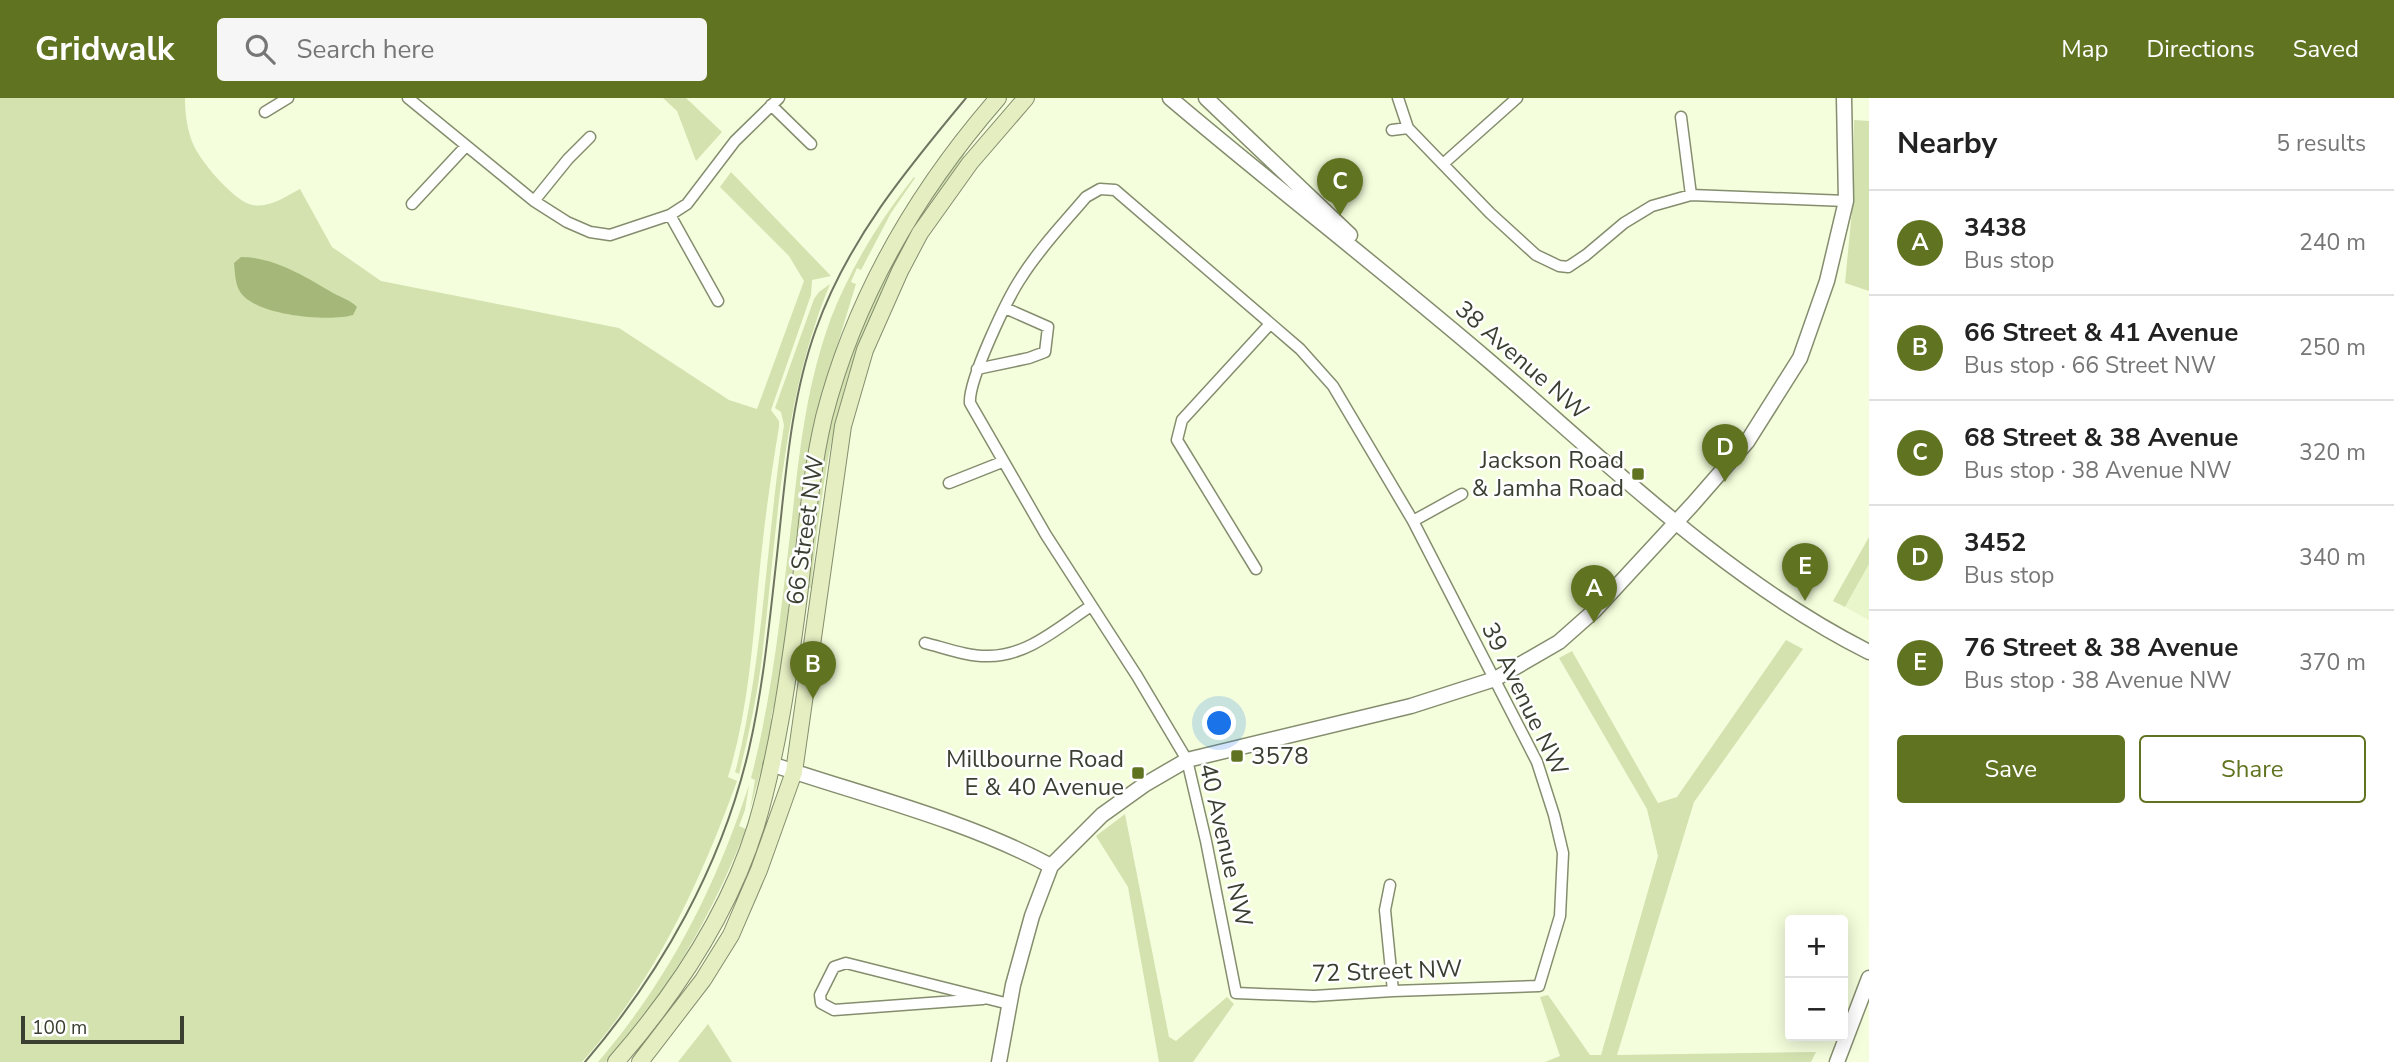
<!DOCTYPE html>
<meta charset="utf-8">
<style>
body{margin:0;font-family:"Nunito Sans",sans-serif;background:#f6f6f6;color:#222}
.controls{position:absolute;right:21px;bottom:21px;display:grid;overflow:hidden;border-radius:7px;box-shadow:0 4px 18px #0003}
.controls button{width:63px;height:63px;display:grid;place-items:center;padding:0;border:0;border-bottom:2px solid #e0e0e0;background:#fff;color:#222;font:35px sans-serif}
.scale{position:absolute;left:21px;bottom:18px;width:163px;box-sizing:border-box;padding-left:7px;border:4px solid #3b3f32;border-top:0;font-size:19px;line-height:24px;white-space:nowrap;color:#3b3f32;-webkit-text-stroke:5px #fff;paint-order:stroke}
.you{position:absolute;left:1220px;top:626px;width:24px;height:24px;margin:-18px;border:5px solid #fff;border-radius:50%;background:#1a73e8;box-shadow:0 0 0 10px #1a73e833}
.badge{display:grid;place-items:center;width:46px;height:46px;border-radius:50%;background:#607321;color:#fff;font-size:23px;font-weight:700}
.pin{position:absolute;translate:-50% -58px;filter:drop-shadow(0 2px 4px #0008)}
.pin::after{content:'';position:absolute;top:37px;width:24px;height:21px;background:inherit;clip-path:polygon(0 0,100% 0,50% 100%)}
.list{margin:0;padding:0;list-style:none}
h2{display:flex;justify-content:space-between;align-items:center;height:91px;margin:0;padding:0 28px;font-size:30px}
h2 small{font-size:23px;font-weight:400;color:#767676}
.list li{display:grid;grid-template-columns:46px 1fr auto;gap:21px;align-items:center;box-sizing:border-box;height:105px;padding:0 28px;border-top:2px solid #e0e0e0}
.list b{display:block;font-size:26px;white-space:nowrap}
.list p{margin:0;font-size:23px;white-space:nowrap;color:#767676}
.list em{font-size:23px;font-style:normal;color:#767676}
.actions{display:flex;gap:14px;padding:21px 28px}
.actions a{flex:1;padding:16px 0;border:2px solid #607321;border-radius:7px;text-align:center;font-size:24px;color:#607321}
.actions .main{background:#607321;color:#fff}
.icon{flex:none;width:38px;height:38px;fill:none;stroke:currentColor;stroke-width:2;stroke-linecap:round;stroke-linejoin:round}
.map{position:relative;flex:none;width:1869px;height:964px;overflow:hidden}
header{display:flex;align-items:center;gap:42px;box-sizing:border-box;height:98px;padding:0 35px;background:#607321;color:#fff}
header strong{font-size:33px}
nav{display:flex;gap:38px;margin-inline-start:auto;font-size:24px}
.search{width:490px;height:63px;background:#f6f6f6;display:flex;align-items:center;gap:18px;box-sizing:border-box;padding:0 24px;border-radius:7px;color:#767676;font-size:26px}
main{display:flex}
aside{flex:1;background:#fff}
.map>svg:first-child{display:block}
</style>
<header>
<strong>Gridwalk</strong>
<div class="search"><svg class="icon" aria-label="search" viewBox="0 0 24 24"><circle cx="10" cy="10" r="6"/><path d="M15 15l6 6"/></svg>Search here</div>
<nav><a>Map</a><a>Directions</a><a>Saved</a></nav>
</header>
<main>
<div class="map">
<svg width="1869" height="964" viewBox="0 0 1869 964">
<rect width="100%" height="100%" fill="#f4fedc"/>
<!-- built -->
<path fill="#e9f6cc" d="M 1869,466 L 1869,522 L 1845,509 Z"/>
<!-- green -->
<path fill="#d3e2af" d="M 0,0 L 185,0 C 185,15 187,33 194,48 C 202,65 231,99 249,106 C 267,112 285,99 300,91 L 332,149 L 381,183 L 619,230 L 729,302 L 757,311 L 804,183 L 789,158 L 720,89 L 731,74 L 831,178 L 812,182 L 811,197 L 771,312 L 779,323 L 779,329 C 770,382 763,435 758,489 C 752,553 747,617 728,679 L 737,683 C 699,787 655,882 582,964 L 0,964 Z
M 663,0 L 686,0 L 722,34 L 696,63 L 677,13 Z
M 1854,22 L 1869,23 L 1869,193 L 1845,185 L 1854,92 Z
M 965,52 L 964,58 C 910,136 863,218 839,311 C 824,370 817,430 811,490 L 808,490 C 812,453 813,415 819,379 C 840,254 891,153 965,52 Z
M 914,79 L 915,80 L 891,115 L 861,172 L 857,170 L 851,184 L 856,186 L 815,320 L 803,380 L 777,610 L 773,610 L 771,621 L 775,622 L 763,677 L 760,676 L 750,712 L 755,682 L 751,680 C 774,592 782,502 793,412 C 800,347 808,282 831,220 C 851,169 880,122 914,79 Z
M 830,186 C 780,307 777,439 761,567 C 756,604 748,640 739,676 L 735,674 L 736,671 C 764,558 766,442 784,327 L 781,314 L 775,310 L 814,201 L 819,194 Z
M 1869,439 L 1869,466 L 1845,509 L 1833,503 Z
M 1786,542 L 1803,551 L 1694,704 L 1617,957 L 1816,954 L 1811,964 L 1545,964 L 1560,958 L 1540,899 L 1548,897 L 1590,957 L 1601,957 L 1658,758 L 1647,711 L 1559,560 L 1572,553 L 1658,705 L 1677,699 Z
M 749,687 L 745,712 L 739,728 L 746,731 C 712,817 668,895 606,964 L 598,964 C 669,881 715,791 749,687 Z
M 1125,716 L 1169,939 L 1176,943 L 1227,899 L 1234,906 L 1193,964 L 1159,964 L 1128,789 L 1096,738 Z
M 708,926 L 732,964 L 678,964 Z"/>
<!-- water -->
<path fill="#a6b879" d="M 241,159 C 274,159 306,179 333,195 C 342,200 350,202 357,209 L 353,217 C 330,224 252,218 239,192 C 235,184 235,174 234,165 Z"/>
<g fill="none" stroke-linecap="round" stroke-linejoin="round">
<defs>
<path id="minor" d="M 408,0 L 534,103 L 567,124 L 590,134 L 610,137 L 670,117 L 687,106 L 735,43 L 779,0
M 1398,0 L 1408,30 L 1490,115 L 1536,157 L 1559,168 L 1568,169 L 1586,157 L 1624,125 L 1652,108 L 1691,97 L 1846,103
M 771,7 L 811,46
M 265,14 L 288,0
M 1681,19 L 1691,97
M 1392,32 L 1408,30
M 1443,66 L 1517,0
M 1100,91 L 1115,92 L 1300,251 L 1333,288 L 1413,423 L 1537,664 L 1554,717 L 1563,755 L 1560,818 L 1539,888 L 1393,893 L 1314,898 L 1236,895 L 1206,743 L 1187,662 L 1137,578 L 1046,437 L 970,305 C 968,283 1007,201 1021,180 C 1039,151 1064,125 1086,99 Z
M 534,103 L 568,61 L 590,39
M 412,106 L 466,48
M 670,117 L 718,203
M 977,271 L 1029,260 L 1045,254 L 1048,229 L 1005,210
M 949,385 L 1002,364
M 1413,423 L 1462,396
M 1256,471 L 1177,342 L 1182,322 L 1270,226
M 925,545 C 945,550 969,559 989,558 C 1028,558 1060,528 1091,508
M 1390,787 L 1385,812 L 1393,893
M 983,901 L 834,912 L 821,905 L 820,897 L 834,869 L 846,865 L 1009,906"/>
<path id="tertiary" d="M 1170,0 C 1275,89 1384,173 1488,262 C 1609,366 1726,482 1869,554
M 1206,0 L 1350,137
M 771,666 C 865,698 963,721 1051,768
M 999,964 L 1013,887 L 1032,818 L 1051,768 L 1102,717 L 1144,687 L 1187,662 L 1411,608 L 1495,581 L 1559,544 L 1594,513 L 1692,407 L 1747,344 L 1800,260 L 1827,183 L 1846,103 L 1844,0
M 1837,964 L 1869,880"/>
<path id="secondary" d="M 616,964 C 676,895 729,815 756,728 C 778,654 789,574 799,498 C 806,438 810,378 824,319 C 855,199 917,93 998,0
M 640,964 L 703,882 L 731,837 L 759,772 L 794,674 L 843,328 L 865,252 L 900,173 L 920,135 L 970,65 L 1026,0"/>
</defs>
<!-- minor casing -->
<use href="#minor" stroke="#848d6e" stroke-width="13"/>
<!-- tertiary casing -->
<use href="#tertiary" stroke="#848d6e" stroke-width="17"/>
<!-- secondary casing -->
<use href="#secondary" stroke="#848d6e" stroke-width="18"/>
<!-- minor -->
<use href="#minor" stroke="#fff" stroke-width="10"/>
<!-- tertiary -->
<use href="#tertiary" stroke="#fff" stroke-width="14"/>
<!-- secondary -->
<use href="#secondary" stroke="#e4eec1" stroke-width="16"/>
<!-- tram -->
<path stroke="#707562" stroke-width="2" d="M 585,964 C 662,874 722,767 749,651 C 763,590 769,528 776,466 C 785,388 789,306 816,231 C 848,142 906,72 966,0"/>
</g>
<!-- markers -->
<g fill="#607321" stroke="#fff" stroke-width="2.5">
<rect x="1631" y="369" width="14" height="14" rx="3.5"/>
<rect x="1230" y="651" width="14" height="14" rx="3.5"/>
<rect x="1131" y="668" width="14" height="14" rx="3.5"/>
</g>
<g text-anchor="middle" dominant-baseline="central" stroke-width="5" stroke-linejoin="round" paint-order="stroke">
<!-- street labels -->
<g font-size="24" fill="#3b3f32" stroke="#fff">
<text transform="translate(1522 262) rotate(41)">38 Avenue NW</text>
<text transform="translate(805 432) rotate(-82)">66 Street NW</text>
<text transform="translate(1525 601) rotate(64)">39 Avenue NW</text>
<text transform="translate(1226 747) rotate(77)">40 Avenue NW</text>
<text transform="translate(1387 873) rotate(-2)">72 Street NW</text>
</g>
<!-- poi labels -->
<g font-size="24" fill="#3b3f32" stroke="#fff" text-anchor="end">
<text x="1624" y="362">Jackson Road<tspan x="1624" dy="28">&amp; Jamha Road</tspan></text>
<text x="1251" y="658" text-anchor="start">3578</text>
<text x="1124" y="661">Millbourne Road<tspan x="1124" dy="28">E &amp; 40 Avenue</tspan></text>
</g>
</g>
</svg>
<div class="controls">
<button>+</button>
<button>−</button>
</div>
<div class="scale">100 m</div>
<div class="you"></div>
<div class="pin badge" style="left:1594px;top:525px">A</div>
<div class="pin badge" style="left:813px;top:601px">B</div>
<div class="pin badge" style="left:1340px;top:118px">C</div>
<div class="pin badge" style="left:1725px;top:384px">D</div>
<div class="pin badge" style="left:1805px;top:503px">E</div>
</div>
<aside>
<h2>Nearby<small>5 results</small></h2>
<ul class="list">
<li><span class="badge">A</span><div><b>3438</b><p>Bus stop</p></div><em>240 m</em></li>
<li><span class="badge">B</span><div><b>66 Street &amp; 41 Avenue</b><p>Bus stop · 66 Street NW</p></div><em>250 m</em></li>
<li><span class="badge">C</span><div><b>68 Street &amp; 38 Avenue</b><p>Bus stop · 38 Avenue NW</p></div><em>320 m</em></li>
<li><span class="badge">D</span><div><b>3452</b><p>Bus stop</p></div><em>340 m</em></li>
<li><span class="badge">E</span><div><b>76 Street &amp; 38 Avenue</b><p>Bus stop · 38 Avenue NW</p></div><em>370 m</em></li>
</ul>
<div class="actions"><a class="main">Save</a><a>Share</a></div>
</aside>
</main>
